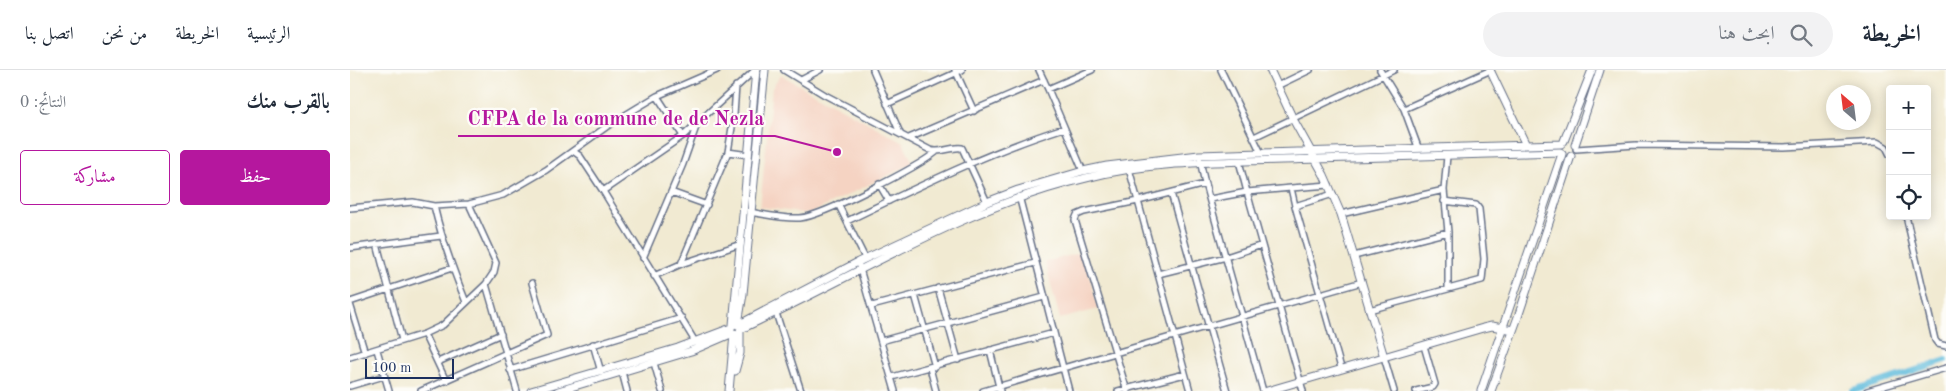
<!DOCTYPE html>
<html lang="ar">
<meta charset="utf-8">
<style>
body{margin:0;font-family:"Old Standard TT",Amiri,serif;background:#f2f2f3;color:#1f2937;direction:rtl}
.controls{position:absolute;right:15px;top:15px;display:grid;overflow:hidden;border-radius:5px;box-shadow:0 2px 12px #0003}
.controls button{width:45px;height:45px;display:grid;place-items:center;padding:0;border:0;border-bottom:1px solid #e0e1e3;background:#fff;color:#1f2937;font:25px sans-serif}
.compass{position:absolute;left:1476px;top:15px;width:45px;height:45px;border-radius:50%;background:#fff;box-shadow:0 2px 12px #0003;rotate:332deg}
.scale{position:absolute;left:15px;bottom:12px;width:89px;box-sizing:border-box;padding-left:5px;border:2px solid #1b2f5e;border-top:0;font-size:14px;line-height:18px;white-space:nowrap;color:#1b2f5e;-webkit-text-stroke:4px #fdfcf7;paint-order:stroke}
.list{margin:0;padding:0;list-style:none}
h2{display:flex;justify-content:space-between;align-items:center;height:65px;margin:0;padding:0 20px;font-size:21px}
h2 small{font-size:16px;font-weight:400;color:#747a83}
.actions{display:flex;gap:10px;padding:15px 20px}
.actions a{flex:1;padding:11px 0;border:1px solid #b5179e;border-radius:5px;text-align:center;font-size:18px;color:#b5179e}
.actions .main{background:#b5179e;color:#fff}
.icon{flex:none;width:28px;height:28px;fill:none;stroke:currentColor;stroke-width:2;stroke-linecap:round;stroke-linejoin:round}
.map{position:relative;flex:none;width:1596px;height:321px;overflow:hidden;direction:ltr}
header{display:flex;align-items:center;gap:30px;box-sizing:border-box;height:70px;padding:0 25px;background:#fff;border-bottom:1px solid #e0e1e3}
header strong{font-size:24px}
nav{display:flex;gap:28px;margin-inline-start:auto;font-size:18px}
.search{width:350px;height:45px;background:#f2f2f3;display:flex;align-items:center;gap:12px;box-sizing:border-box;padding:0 18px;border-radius:28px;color:#747a83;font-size:19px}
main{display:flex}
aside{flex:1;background:#fff}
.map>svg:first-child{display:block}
</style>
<header>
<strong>الخريطة</strong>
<div class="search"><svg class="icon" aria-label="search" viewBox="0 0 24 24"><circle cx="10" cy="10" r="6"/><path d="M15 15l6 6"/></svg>ابحث هنا</div>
<nav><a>الرئيسية</a><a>الخريطة</a><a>من نحن</a><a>اتصل بنا</a></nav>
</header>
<main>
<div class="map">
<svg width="1596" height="321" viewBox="0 0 1596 321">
<rect width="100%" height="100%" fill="#fdfcf7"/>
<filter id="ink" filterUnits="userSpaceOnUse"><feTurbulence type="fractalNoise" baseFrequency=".02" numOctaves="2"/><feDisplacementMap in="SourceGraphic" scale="10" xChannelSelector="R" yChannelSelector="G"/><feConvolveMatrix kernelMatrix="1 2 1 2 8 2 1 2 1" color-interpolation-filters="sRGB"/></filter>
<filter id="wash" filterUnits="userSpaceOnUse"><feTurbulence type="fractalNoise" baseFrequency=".0096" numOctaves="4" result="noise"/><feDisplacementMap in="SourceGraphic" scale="20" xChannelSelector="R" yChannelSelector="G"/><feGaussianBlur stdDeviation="1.12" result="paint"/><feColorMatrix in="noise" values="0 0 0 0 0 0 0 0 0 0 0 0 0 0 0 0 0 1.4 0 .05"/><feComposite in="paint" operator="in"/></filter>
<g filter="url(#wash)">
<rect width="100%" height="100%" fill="#f1ead2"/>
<!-- built -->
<path fill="#f5d3c2" d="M 431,5 L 553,72 L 563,93 L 459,144 L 410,137 L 422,18 Z
M 733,182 L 748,239 L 710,249 L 695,192 Z"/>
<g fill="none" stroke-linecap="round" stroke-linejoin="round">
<!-- canal -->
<path stroke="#5ebbdc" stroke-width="6" d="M 1503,321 L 1596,290"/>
</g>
</g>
<g filter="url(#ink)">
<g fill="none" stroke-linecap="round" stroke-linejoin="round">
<defs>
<path id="street" d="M 434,0 L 475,25 L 580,80 C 592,84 601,76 612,78 L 637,132
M 523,0 L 550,63
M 605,0 L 624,41
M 689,0 L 698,19 L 742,0
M 871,0 L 911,83
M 1030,0 L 1054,39 L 1141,0
M 451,10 L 470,0
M 927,16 L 960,0
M 698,19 L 733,101
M 307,26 L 333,66
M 537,34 L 612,0
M 1054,39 L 1068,77
M 904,67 L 1044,0
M 559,68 L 694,10
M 1226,79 L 1286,75 L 1434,77 L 1527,72 L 1536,77 L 1540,85
M 223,81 L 230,86 L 253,121 L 346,273
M 378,82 L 399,85
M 850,90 L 855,114
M 529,114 L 539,131
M 941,118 L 979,115
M 1094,120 L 1097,86
M 253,121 L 333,66 L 405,0
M 321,122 L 357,135
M 821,123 L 877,321
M 669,126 L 719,321
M 860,129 L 897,122 L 889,91
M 488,134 L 515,188
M 84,136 C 92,170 103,200 116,232
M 945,136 L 991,298
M 0,138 L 63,132 L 84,136 L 119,134 L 153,125 L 196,100 L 259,55 L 287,38 L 307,26 L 367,0
M 400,142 C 417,145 434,149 450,148 C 473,146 568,97 586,82
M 991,144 L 1094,120 L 1098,162 L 1098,219
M 1556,146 L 1585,270 L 1588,274 L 1596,276
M 497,151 C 568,117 638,82 714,58
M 27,174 L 52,270
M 0,178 L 91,166
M 1004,186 L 1098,162
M 293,188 L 333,94 L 346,57
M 508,192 L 545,321
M 331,194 L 378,82 L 384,45 L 386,16
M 808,204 L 876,187 L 912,175
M 304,206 L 331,194 L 391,174
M 136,214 L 167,321
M 588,218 L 608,290
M 565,225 L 585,297
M 0,232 L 102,198
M 0,234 L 15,283
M 522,236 L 685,193
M 1019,240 L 1132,210 L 1134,189 L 1129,139 L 1126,135 L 1094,131
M 426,243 L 451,321
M 74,264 L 96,311
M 531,271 L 694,227
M 243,274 L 251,302
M 27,280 L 39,321
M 640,280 L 650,321
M 0,287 L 74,264 L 93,255 L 136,214 L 144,202 L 146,193 L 119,134
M 1034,287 L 1044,321
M 88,292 L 151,264
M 304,293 L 312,321
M 580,298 L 586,321
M 160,300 L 332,248
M 272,302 L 277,321
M 542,307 L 704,263
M 0,316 L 34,306
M 71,321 L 197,265 L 182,213
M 633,321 L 1012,212
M 768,321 L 835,304
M 777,321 L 725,150 L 727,145 L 734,142 L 788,131 L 779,99
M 840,321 L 788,131 L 855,114 L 913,321
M 953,321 L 897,122 L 941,118 L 945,136 L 983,124
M 1066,321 L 1083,317 L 1085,314 L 1074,276
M 1517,321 L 1596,298"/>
<path id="secondary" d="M 920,0 L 943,49 L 974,105 L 991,144 L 1034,287
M 1140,0 L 1176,75
M 1214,71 L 1242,0
M 1225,75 L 1250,0
M 388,254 L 393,224 L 415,0
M 383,255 L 406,0
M 388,255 L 508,192 L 637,132 L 668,120 L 733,101 L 757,96 L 849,85 L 1211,74
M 391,259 C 504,207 613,137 736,108 C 811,89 889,92 966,89 C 1047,86 1129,85 1210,82
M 385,301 L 390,283 L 390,261
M 181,321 L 328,278 L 381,258
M 208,321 L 341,281 L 383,263
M 379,321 L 384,264
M 917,321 L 1133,258 L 1142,256 L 1163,260
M 1131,321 L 1212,84
M 1141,321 L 1168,247 L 1221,86"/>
</defs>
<!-- street casing -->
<use href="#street" stroke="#667087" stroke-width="8"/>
<!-- secondary casing -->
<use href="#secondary" stroke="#667087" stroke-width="9"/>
<!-- street -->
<use href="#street" stroke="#fff" stroke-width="5"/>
<!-- secondary -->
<use href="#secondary" stroke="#fff" stroke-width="7"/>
</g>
</g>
<!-- callouts -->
<path fill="none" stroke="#b5179e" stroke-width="2" d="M487 82L425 66H108"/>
<circle fill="#b5179e" stroke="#fdfcf7" stroke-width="2" cx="487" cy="82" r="5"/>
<g font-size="20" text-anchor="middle" font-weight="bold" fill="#b5179e" stroke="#fdfcf7" stroke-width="4.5" stroke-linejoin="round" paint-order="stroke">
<text x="266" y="55">CFPA de la commune de de Nezla</text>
</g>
</svg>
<div class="controls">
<button>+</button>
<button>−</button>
<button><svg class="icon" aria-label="locate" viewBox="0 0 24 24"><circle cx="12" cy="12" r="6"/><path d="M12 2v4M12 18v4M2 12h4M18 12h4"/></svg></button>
</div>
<svg class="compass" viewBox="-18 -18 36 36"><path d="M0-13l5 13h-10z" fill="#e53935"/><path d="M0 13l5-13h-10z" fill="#747a83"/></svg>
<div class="scale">100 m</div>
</div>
<aside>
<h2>بالقرب منك<small>النتائج: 0</small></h2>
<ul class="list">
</ul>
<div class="actions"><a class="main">حفظ</a><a>مشاركة</a></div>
</aside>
</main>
